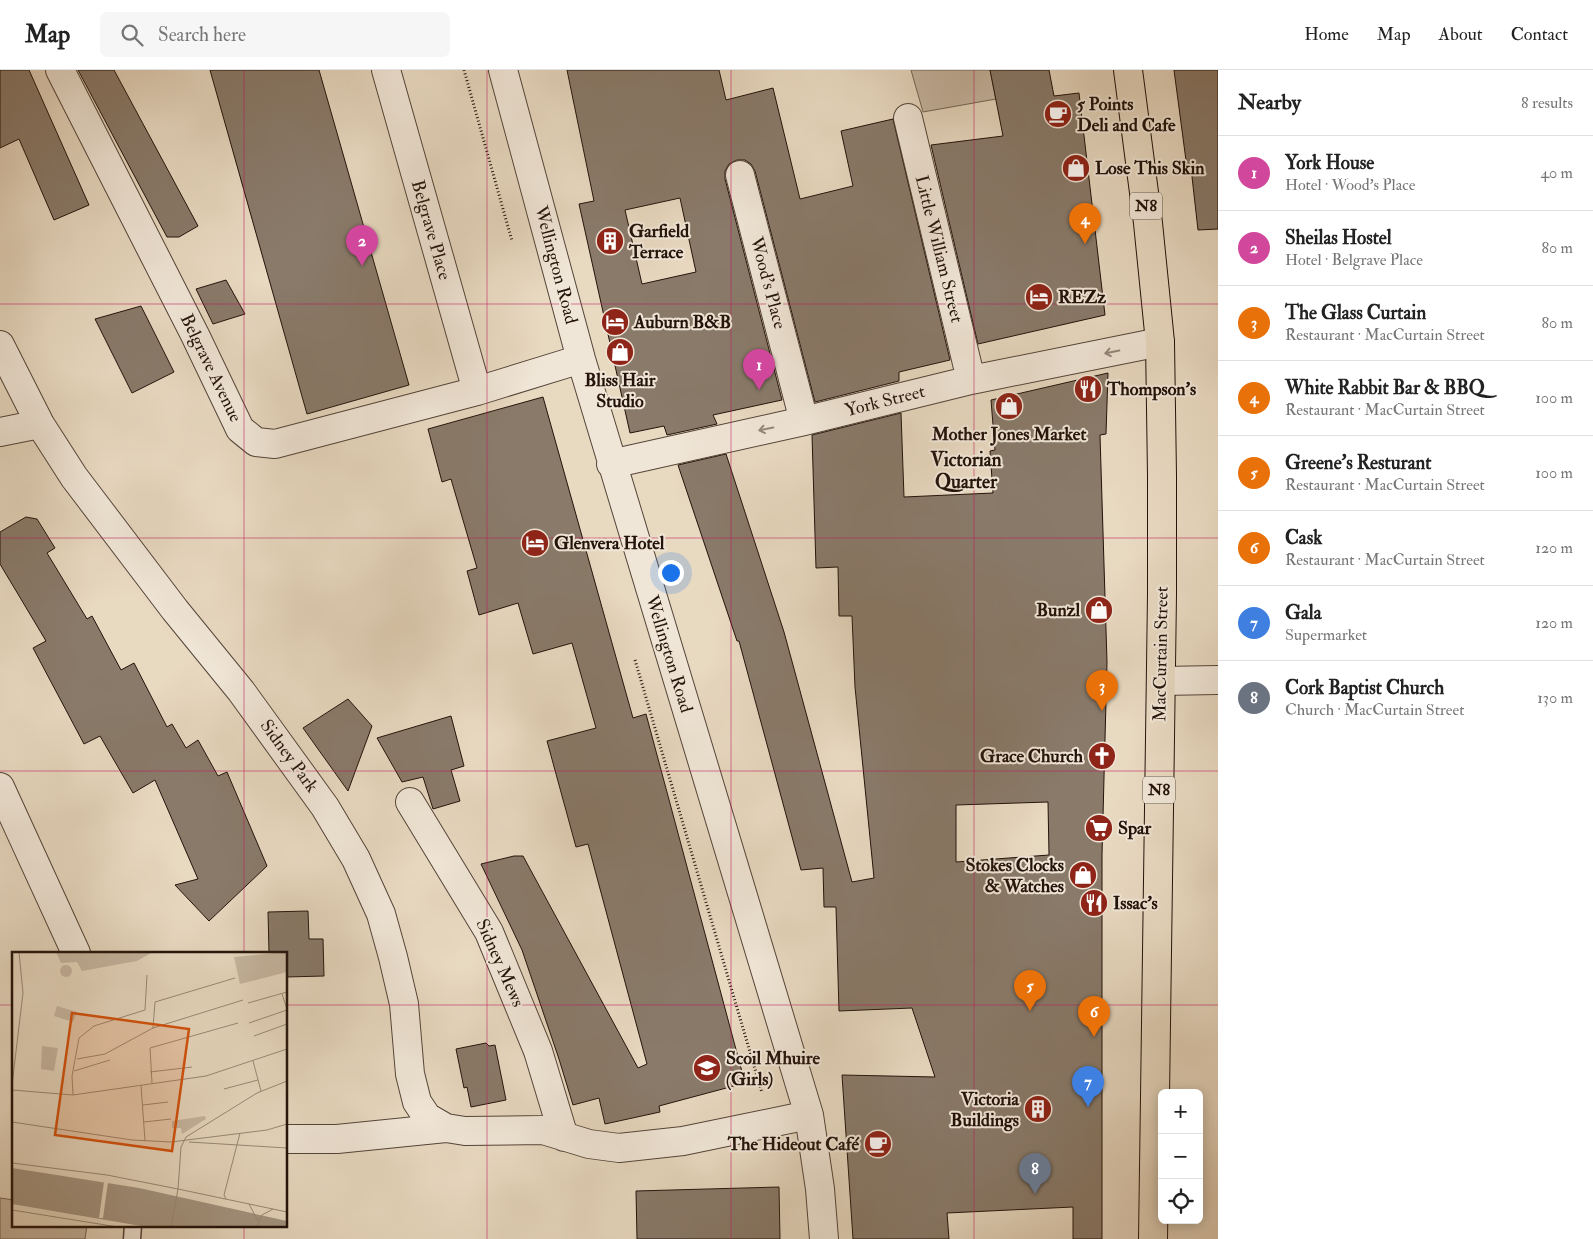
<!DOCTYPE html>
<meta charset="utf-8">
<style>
body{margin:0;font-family:"IM FELL Double Pica",serif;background:#f6f6f6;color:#222}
.controls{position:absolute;right:15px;bottom:15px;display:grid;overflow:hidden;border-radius:8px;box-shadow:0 2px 12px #0003}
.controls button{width:45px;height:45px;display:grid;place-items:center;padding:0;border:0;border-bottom:1px solid #e0e0e0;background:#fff;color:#222;font:25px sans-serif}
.you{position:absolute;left:670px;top:502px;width:18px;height:18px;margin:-12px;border:4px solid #fff;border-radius:50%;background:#1a73e8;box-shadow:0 0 0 8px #1a73e833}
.badge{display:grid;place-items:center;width:32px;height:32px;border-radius:50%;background:#d93025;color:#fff;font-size:16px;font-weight:700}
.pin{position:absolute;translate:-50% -41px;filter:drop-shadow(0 1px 2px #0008)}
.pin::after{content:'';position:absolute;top:26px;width:18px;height:15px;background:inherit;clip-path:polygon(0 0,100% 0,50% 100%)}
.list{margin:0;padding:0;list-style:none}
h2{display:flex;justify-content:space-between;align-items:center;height:65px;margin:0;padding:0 20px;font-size:21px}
h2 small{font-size:16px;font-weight:400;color:#767676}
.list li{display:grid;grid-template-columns:32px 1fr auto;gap:15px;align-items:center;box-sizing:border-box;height:75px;padding:0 20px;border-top:1px solid #e0e0e0}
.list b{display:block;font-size:19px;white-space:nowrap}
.list p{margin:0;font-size:16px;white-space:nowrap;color:#767676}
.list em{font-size:16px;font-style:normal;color:#767676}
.icon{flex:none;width:28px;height:28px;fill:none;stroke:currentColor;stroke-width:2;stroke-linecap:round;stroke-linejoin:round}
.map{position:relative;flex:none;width:1218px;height:1169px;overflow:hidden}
header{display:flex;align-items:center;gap:30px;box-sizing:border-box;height:70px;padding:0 25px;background:#fff;border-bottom:1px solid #e0e0e0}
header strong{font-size:24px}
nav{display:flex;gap:28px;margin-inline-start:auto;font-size:18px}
.search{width:350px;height:45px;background:#f6f6f6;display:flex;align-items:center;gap:12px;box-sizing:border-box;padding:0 18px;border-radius:8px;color:#767676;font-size:19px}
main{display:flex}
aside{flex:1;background:#fff}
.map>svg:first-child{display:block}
</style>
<header>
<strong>Map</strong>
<div class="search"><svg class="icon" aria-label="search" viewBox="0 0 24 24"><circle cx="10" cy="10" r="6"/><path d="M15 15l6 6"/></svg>Search here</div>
<nav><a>Home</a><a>Map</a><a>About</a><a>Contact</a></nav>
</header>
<main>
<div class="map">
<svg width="1218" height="1169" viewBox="0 0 1218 1169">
<rect width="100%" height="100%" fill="#e8d9c1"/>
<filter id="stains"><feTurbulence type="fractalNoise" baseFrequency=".004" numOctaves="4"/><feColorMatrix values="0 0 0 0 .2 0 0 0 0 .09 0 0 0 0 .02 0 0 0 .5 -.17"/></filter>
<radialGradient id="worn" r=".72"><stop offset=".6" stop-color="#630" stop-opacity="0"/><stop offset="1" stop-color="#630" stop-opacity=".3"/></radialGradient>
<!-- green -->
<path fill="#c7b7a2" stroke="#756556" d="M 911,0 L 990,0 L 996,29 L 923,42 Z
M 0,1128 L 14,1130 L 14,1155 L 87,1155 L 85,1169 L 0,1169 Z"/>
<!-- building -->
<path fill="#897a6a" stroke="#23130b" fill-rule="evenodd" d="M 0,0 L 29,0 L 89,135 L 54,150 L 19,69 L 0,78 Z
M 78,0 L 114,0 L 198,156 L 179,167 L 167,167 Z
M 210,0 L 319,0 L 409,315 L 307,344 Z
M 567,0 L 719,0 L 726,30 L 773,18 L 800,129 L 853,116 L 841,61 L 893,49 L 950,290 L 899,302 L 899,311 L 815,332 L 755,101 L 751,94 L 745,90 L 737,90 L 729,94 L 725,101 L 725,109 L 782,330 L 713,345 L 717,354 L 667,365 L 664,356 L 630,363 L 579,134 L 594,131 ZM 680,128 L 696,202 L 642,214 L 625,140 Z
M 990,0 L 1049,0 L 1054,26 L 1079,23 L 1105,245 L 978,274 L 931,75 L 1003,66 Z
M 1174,0 L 1218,0 L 1218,159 L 1198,160 L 1191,98 L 1187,98 Z
M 226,210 L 245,244 L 213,254 L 196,219 Z
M 141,236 L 174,302 L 132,323 L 95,249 Z
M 1108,303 L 1106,364 L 1100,365 L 1107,592 L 1102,785 L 1102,1169 L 1073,1169 L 1073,1137 L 947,1143 L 949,1169 L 853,1169 L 842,1005 L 935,1007 L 912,938 L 839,941 L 836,837 L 824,837 L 823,798 L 801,800 L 739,571 L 737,571 L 678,395 L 726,384 L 784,562 L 852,812 L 874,808 L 855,617 L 852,546 L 839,546 L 838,497 L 816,498 L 812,365 L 901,343 L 904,427 L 993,423 L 990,381 L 995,380 L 991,330 ZM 1048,732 L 1049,785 L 956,792 L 956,735 Z
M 543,327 L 633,648 L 646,644 L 745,1013 L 659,1036 L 660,1042 L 605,1054 L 599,1028 L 573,1035 L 559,989 L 522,880 L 481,794 L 514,786 L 523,786 L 638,998 L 647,994 L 588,774 L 576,777 L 547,671 L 596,658 L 572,573 L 533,584 L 518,533 L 479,545 L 467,501 L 477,498 L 451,409 L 442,412 L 428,359 Z
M 26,447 L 37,449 L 55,478 L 47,483 L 87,549 L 92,546 L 121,600 L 134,593 L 167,657 L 172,654 L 186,678 L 198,670 L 218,706 L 227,702 L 267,796 L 209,851 L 175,815 L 198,809 L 155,710 L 133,723 L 100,666 L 84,674 L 33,578 L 46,571 L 0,494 L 0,462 Z
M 348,629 L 372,656 L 348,721 L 303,658 Z
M 451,646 L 464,696 L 451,700 L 460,731 L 433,739 L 423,707 L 402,712 L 377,668 Z
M 308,841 L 309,869 L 323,869 L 324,906 L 286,907 L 286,883 L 269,883 L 268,842 Z
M 486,973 L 489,976 L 495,975 L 506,1030 L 471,1037 L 467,1017 L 464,1018 L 456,979 Z
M 779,1117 L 780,1169 L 637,1169 L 636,1121 Z"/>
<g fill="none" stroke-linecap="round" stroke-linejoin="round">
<defs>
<path id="lane" d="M 132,1169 L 133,1155"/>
<path id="street" d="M 60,0 L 195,265 L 240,359 L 256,372 L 275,374 L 477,321 L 581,289
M 386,0 L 477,321
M 503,0 L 581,289 L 809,1045 L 820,1119 L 824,1169
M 908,48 L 971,310
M 740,105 L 804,351
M 0,275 L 40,354 L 74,407 L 175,540 L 241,621 L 325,737 L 356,789 L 381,844 L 393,887 L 404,934 L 410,1004 L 417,1032 L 427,1047 L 446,1058
M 0,362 L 40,354
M 611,394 L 804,351 L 971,310 L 1160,272
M 1161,611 L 1218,610
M 0,717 L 76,883
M 410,732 L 489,862 L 538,981 L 564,1067
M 286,1069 L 337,1069 L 446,1058 L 465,1061 L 543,1060 L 589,1074 L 619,1078 L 683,1071 L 809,1045"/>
<path id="highway" d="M 1128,0 L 1148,153 L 1160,272 L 1162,406 L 1162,524 L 1153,1169"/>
</defs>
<!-- lane casing -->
<use href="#lane" stroke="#544438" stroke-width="19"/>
<!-- street casing -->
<use href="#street" stroke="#544438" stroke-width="30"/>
<!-- highway casing -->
<use href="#highway" stroke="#23130b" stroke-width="30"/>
<!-- path -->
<path stroke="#23130b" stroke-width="3" stroke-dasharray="1 2.5" stroke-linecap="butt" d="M 464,0 L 512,171
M 635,590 L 762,1023"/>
<!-- lane -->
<use href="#lane" stroke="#f0e6d7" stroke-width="16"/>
<!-- street -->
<use href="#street" stroke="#f0e6d7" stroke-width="28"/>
<!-- highway -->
<use href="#highway" stroke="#e8d9c1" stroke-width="28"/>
</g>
<!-- one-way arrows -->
<defs><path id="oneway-shaft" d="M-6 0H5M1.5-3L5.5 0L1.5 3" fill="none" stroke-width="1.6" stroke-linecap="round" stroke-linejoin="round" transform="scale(1.25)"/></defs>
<g stroke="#94877b">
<use href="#oneway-shaft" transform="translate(1112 282) rotate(169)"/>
<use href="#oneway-shaft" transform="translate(766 359) rotate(168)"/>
</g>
<!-- grid -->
<path fill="none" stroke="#c2185b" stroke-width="1" stroke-opacity="0.55" d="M 244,0 L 244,883M 487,0 L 487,1169M 731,0 L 731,1169M 974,0 L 974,1169M 0,234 L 1218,234M 0,468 L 1218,468M 0,701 L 1218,701M 0,935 L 14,935M 286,935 L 1218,935M 244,1155 L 244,1169"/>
<!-- icons -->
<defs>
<symbol id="cafe-disc" viewBox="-11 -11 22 22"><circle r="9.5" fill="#8f2418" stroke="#f0e6d7"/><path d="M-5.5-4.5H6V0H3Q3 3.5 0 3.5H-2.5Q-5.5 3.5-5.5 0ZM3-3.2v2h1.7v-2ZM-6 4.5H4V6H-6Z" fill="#fff"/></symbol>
<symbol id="shop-disc" viewBox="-11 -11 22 22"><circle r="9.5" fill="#8f2418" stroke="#f0e6d7"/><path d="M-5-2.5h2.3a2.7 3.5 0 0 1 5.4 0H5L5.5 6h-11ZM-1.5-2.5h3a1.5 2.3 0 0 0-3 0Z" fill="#fff"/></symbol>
<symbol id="building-disc" viewBox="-11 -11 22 22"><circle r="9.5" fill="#8f2418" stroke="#f0e6d7"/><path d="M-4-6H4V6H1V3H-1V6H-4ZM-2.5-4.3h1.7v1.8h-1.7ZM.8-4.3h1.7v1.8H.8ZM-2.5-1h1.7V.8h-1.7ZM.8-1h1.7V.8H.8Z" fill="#fff"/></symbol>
<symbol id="hotel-disc" viewBox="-11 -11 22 22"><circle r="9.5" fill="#8f2418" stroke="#f0e6d7"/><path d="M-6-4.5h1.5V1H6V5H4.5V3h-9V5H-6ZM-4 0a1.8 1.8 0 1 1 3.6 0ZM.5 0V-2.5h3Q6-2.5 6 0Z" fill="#fff"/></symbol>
<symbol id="restaurant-disc" viewBox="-11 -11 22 22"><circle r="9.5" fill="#8f2418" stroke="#f0e6d7"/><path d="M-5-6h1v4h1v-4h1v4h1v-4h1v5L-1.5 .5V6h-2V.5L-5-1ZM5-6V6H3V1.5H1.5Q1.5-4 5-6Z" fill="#fff"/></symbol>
<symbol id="church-disc" viewBox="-11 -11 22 22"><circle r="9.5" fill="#8f2418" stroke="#f0e6d7"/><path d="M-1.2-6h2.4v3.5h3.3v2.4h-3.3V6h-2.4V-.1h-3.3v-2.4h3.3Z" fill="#fff"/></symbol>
<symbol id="supermarket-disc" viewBox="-11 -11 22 22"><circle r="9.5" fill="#8f2418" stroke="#f0e6d7"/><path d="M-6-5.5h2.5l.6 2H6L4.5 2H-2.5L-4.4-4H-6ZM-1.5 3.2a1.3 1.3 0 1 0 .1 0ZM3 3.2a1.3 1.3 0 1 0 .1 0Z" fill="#fff"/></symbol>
<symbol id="school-disc" viewBox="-11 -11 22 22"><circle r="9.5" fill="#8f2418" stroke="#f0e6d7"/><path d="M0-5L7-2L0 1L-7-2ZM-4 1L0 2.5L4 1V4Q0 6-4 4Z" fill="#fff"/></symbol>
</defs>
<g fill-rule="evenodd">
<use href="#cafe-disc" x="1042" y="28" width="32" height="32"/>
<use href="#shop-disc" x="1060" y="82" width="32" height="32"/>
<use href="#building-disc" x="594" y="155" width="32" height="32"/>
<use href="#hotel-disc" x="1023" y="211" width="32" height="32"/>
<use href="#hotel-disc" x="599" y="236" width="32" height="32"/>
<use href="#shop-disc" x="604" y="266" width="32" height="32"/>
<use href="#restaurant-disc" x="1072" y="303" width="32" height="32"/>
<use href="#shop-disc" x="993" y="320" width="32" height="32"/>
<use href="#hotel-disc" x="519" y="457" width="32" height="32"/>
<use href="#shop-disc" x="1083" y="524" width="32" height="32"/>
<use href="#church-disc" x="1086" y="670" width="32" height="32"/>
<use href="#supermarket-disc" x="1083" y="742" width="32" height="32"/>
<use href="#shop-disc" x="1067" y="789" width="32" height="32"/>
<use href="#restaurant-disc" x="1078" y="817" width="32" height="32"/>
<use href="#school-disc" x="691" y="982" width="32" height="32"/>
<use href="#building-disc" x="1022" y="1023" width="32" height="32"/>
<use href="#cafe-disc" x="862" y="1058" width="32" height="32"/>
</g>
<g text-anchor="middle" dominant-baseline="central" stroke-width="4" stroke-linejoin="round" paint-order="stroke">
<!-- shield labels -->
<g fill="#f0e6d7" stroke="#605248" stroke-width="1">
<rect x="1130" y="122.5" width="32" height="27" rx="4"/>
<rect x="1143" y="706.5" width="32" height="27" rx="4"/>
</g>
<g font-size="16" font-weight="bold" fill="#23130b">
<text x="1146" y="136">N8</text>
<text x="1159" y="720">N8</text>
</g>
<!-- poi labels -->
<g font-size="18" font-weight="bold" fill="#23130b" stroke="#f0e6d7" text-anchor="start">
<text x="1077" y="34">5 Points<tspan x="1077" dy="21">Deli and Cafe</tspan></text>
<text x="1095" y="98">Lose This Skin</text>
<text x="629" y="161">Garfield<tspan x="629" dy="21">Terrace</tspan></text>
<text x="1058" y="227">REZz</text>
<text x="634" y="252">Auburn B&amp;B</text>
<text x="620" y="310" text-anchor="middle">Bliss Hair<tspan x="620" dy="21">Studio</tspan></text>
<text x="1107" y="319">Thompson’s</text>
<text x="1009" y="364" text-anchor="middle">Mother Jones Market</text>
<text x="554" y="473">Glenvera Hotel</text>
<text x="1080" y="540" text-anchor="end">Bunzl</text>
<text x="1083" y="686" text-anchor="end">Grace Church</text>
<text x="1118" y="758">Spar</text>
<text x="1064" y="795" text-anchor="end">Stokes Clocks<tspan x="1064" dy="21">&amp; Watches</tspan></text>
<text x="1113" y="833">Issac’s</text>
<text x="726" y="988">Scoil Mhuire<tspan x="726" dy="21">(Girls)</tspan></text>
<text x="1019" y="1029" text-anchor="end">Victoria<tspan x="1019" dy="21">Buildings</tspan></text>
<text x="859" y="1074" text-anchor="end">The Hideout Café</text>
</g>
<!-- street labels -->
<g font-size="18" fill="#23130b" stroke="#f0e6d7">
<text transform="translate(431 160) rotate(74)">Belgrave Place</text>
<text transform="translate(939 179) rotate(76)">Little William Street</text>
<text transform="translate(556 195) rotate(75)">Wellington Road</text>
<text transform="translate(768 213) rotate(75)">Wood's Place</text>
<text transform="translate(211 298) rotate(64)">Belgrave Avenue</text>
<text transform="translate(885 331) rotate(-14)">York Street</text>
<text transform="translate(669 584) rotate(73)">Wellington Road</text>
<text transform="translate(1161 584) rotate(-89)">MacCurtain Street</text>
<text transform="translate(289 686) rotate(54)">Sidney Park</text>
<text transform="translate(500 893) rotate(66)">Sidney Mews</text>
</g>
<!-- neighbourhood labels -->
<g font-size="19" font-weight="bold" fill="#23130b" stroke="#f0e6d7">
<text x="966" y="390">Victorian<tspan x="966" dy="22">Quarter</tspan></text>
</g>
</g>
<!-- overview -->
<g transform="translate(12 882)">
<rect width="275" height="275" fill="#e8d9c1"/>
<path d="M 44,0 L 141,0 L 125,9 L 70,19 L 65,10 L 49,11 ZM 275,0 L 275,20 L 228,32 L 222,5 ZM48 19a6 6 0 1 1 12 0a6 6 0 1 1-12 0ZM 45,54 L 65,60 L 61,70 L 42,64 ZM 30,94 L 46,96 L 42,119 L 29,117 ZM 193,164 L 194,167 L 170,182 L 169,176 L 160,176 L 160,169 Z" fill="#c7b7a2"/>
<path d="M 0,216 L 127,236 L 275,269 L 275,275 L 135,275 L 0,252 Z" fill="#a59683"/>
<path d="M 92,230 L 96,230 L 91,266 L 87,266 Z" fill="#e8d9c1"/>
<path fill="none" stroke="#998a78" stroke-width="1" d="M 270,42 L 275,57M 236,51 L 275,40M 237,71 L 275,58M 141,76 L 143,50 L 223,26M 242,84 L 275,72M 65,107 L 93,102 L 141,76 L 231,48M 241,109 L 249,139M 62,119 L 98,108M 138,120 L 180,115M 140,131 L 138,96 L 226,71M 0,133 L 11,41 L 7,0M 129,133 L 133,189M 212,137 L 246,128M 0,138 L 61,143 L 194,124 L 275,97M 61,143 L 60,124 L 67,86 L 82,74 L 133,58 L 135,23M 131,153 L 156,150M 0,170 L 120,188 L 159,190 L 255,178 L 275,172M 132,170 L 159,167M 177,190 L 275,196M 0,211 L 95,223 L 166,237 L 169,195 L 174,185 L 245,141 L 275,129M 214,247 L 212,243 L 228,181M 237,252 L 246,269M 0,258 L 106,275M 159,275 L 166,237 L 275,260M 245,275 L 250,263 L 261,257"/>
<path fill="#d4520c" fill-opacity="0.15" stroke="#d4520c" stroke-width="2.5" d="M 60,61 L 177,77 L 160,199 L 43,183 Z"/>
<rect width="275" height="275" fill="none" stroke="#23130b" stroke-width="2.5"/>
</g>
<rect width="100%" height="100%" filter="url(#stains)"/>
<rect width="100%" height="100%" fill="url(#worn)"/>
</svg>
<div class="controls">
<button>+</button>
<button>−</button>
<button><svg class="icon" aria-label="locate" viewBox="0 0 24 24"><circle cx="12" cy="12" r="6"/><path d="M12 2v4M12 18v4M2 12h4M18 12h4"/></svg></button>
</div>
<div class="you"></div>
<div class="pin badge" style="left:759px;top:320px;background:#d1479c">1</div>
<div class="pin badge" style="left:362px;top:196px;background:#d1479c">2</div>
<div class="pin badge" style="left:1102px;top:641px;background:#e8710a">3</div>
<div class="pin badge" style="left:1085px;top:174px;background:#e8710a">4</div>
<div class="pin badge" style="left:1030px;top:941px;background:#e8710a">5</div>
<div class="pin badge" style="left:1094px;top:967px;background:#e8710a">6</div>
<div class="pin badge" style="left:1088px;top:1037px;background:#3f7fe0">7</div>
<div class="pin badge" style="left:1035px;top:1124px;background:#6b7280">8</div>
</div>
<aside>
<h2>Nearby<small>8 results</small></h2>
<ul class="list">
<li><span class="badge" style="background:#d1479c">1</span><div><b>York House</b><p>Hotel · Wood's Place</p></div><em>40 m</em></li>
<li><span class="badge" style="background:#d1479c">2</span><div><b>Sheilas Hostel</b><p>Hotel · Belgrave Place</p></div><em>80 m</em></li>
<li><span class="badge" style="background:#e8710a">3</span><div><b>The Glass Curtain</b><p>Restaurant · MacCurtain Street</p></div><em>80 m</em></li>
<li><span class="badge" style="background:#e8710a">4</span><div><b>White Rabbit Bar &amp; BBQ</b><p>Restaurant · MacCurtain Street</p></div><em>100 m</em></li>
<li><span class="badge" style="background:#e8710a">5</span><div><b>Greene's Resturant</b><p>Restaurant · MacCurtain Street</p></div><em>100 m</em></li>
<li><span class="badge" style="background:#e8710a">6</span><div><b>Cask</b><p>Restaurant · MacCurtain Street</p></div><em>120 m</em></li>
<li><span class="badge" style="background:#3f7fe0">7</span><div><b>Gala</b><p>Supermarket</p></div><em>120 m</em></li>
<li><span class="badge" style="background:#6b7280">8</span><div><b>Cork Baptist Church</b><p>Church · MacCurtain Street</p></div><em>130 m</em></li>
</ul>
</aside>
</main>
